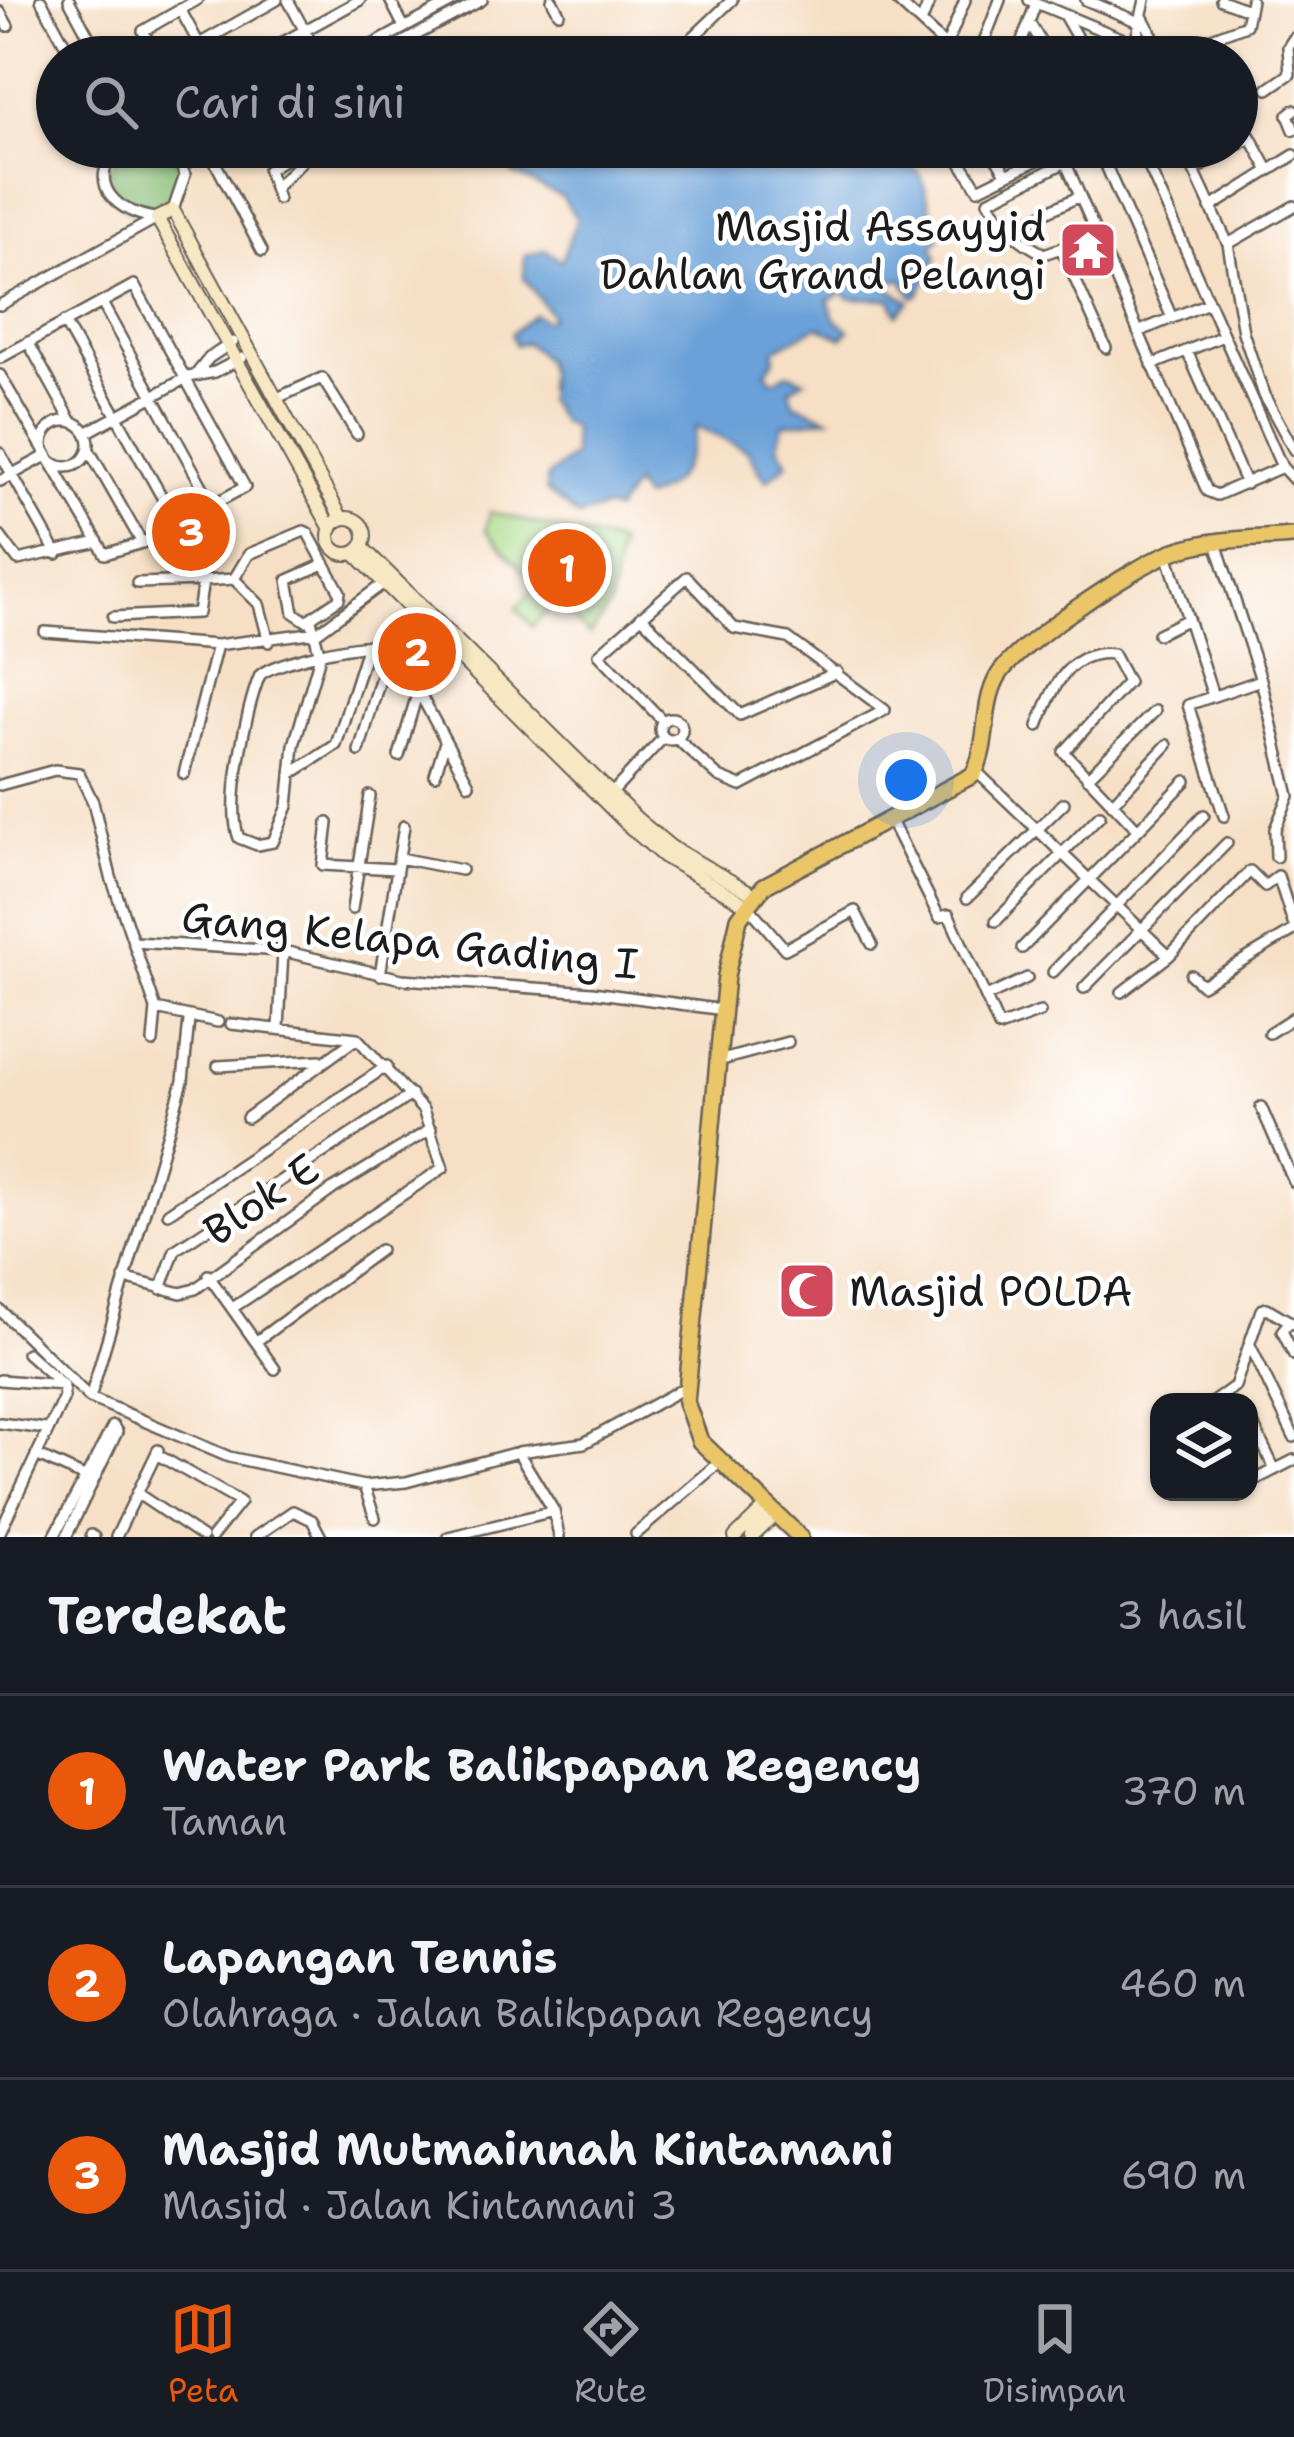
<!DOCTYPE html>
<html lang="id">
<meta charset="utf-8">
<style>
body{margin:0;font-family:"Shantell Sans",sans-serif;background:#242831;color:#f1f3f6}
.controls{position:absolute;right:36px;bottom:36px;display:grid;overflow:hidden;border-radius:24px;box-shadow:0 3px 9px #0004}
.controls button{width:108px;height:108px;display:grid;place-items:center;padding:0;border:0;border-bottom:3px solid #363941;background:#171b24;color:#f1f3f6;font:60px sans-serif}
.you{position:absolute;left:906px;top:780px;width:42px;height:42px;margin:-30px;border:9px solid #fff;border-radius:50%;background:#1a73e8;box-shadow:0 0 0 18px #1a73e833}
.badge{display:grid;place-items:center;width:78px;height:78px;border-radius:50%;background:#ea580c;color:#fff;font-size:39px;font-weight:700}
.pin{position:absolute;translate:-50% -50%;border:6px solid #fff;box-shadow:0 3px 12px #0006}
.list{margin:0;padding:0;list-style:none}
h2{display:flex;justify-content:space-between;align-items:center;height:156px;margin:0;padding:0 48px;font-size:51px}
h2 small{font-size:39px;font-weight:400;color:#9ea1a6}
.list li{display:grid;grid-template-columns:78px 1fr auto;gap:36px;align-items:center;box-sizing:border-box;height:192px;padding:0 48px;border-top:3px solid #363941}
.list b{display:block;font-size:45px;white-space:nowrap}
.list p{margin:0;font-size:39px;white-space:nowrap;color:#9ea1a6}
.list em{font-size:39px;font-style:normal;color:#9ea1a6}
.icon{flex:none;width:66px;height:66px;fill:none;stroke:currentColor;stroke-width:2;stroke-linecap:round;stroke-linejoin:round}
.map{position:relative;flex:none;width:1294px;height:1537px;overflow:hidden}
.search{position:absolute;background:#171b24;box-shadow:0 3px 9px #0004;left:36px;right:36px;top:36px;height:132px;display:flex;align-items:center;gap:30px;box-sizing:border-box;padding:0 42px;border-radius:66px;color:#9ea1a6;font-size:45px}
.sheet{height:732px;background:#171b24}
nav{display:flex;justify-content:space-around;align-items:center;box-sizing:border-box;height:168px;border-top:3px solid #363941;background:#171b24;font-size:33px;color:#9ea1a6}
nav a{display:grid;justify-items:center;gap:6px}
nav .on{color:#ea580c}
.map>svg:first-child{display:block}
</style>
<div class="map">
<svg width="1294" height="1537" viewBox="0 0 1294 1537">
<rect width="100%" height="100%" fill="#fff"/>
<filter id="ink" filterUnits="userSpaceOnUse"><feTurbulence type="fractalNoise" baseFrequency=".00833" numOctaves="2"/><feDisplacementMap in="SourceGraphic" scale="24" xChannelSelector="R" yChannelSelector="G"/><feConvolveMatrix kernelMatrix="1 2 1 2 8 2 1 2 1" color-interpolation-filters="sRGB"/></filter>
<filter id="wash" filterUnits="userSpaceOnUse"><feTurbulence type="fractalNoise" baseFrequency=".004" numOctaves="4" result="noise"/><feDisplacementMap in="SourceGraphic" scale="48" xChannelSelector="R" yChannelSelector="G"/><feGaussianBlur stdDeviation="2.7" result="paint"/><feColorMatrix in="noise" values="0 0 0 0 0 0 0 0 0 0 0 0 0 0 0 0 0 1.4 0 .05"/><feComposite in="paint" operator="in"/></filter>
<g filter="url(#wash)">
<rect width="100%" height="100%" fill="#f6dfc5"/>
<!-- green -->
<path fill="#aadb89" stroke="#637c52" stroke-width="3" d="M 490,512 L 619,544 L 610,606 L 590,635 L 556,604 L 532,626 L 516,608 L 537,586 L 486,530 Z"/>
<!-- forest -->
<path fill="#87bb75" stroke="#526c48" stroke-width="3" d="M109 178a36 36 0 1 1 72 0a36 36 0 1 1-72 0Z"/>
<!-- water -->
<path fill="#6aa1d8" stroke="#435e7a" stroke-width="3" d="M 535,147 L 891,147 L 921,175 L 939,238 L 933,246 L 937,258 L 918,295 L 913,297 L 902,279 L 883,284 L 910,301 L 897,314 L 891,299 L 848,298 L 838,289 L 838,296 L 828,300 L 836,320 L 849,330 L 842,338 L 818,326 L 774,350 L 775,359 L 766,371 L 773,381 L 788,373 L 805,380 L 789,389 L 794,403 L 829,418 L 783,424 L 778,445 L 788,463 L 766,481 L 747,450 L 696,427 C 688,462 681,486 643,499 L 634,485 L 615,511 L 605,508 L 578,517 L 546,491 L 547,477 L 573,456 L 572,427 L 562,423 L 546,400 C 549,372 551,359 525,343 L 515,345 L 511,334 L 534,314 L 546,321 L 552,316 L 524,278 L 525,256 L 546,250 L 561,261 L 577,219 L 562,197 L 512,173 L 514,155 Z"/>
</g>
<g filter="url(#ink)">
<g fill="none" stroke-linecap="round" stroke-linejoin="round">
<defs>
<path id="street" d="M 41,0 L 72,57
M 69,0 L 100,57
M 288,0 L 319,57
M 390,0 L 404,27
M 552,0 L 559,13
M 896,0 L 958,57
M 1029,0 L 1135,44
M 1086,0 L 1141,23
M 1221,0 L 1248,10
M 180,9 L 206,57
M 0,12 L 8,26
M 1064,15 L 1088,57
M 1142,16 L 1164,57
M 1029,22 L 1050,57
M 921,23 L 930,0
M 199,44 L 277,0
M 946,47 L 965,0
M 1164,56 L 1246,25 L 1251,0
M 157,57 L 143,31 L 197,0
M 256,57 L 360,0
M 350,57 L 456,0
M 375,57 L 482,0
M 708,57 L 686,44 L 732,0
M 978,57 L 1000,0
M 1016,57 L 1036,3
M 1132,57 L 1145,0
M 1268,89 L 1290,74 L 1288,47 L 1294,38
M 1294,110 L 1288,115 L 1294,130
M 1237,117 L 1251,138
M 1237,145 L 1251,138 L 1269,171
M 117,147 C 85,186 119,214 157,218
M 172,147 L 185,175 L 173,210
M 207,147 L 262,251
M 960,147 L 958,158 L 978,189 L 1064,147
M 989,147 L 1007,175
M 1096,147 L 988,201 C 1004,227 1016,240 1044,254 L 1061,248 L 1106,348
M 1098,147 L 1172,318
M 1140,147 L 1282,467 L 1294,480
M 1183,147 L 1228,244 L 1243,332 L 1264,395 L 1294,450
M 1065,161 L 1207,491 L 1217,495 L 1282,467
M 183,165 L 213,147
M 1194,171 L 1234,147
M 276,187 L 316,147
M 278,199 L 268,170 L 302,147
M 1210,208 L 1294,155
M 1006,231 L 1078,197
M 1228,244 L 1294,206
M 1061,248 L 1093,232
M 102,303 L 213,506
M 0,305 L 157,218
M 64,322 L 177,524
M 1138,332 L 1208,303
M 28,342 L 72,422
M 1187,351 L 1246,484
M 0,358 L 134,285 L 245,487 L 142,543 L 105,554 L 0,375
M 1152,365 L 1223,336
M 197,373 L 209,358 L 233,342
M 277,398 L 322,378 L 357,434
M43 444a23 23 0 1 1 46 0a23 23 0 1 1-46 0Z
M 86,433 L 188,377 L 215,372 L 242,358
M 89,450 L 142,543
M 0,453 L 57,554
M 0,481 L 46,456
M 0,536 L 18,560 L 94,543
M 1216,543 L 1261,680 L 1289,796 L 1275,829 L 1276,857
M 1167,554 L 1212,693
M 234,579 L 249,554 L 304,531 L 308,533 L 340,592 L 339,599 L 306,621 L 294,613 L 288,580 L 324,564
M 137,583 L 203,581
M 641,616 L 740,715 L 837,672
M 113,617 L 198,613 L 203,581 L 234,579 L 259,604 L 269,642
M 311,620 L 320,656 L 294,745 L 288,806 L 273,842 L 257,845 L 239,838 C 226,806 246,708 260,675 C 274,662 359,642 379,646 C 389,648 395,654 402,661 L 469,784
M 45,632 L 217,645 L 184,774
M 1158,634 L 1186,620
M 217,645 L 318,632 L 388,580
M660 729a11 11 0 1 1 22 0a11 11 0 1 1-22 0Z
M 663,721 L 599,654 L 687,577 L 734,628 L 788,638 L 885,710 L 741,786 L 719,777 L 677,739
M 1038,726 C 1051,691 1068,649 1113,654 L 1128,682 L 1064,752 L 1138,830
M 359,751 L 389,649
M 399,756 L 418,691
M 976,771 L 1169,956 L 1122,992
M 294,772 L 336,745 L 368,645
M 435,775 L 445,742
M 1087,778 L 1155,711
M 0,785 L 55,770 L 79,773 L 93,802 L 111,877 L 156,1009 L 218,1022
M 611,794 L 663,738
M 1112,804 L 1167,745
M 1224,816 L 1188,705 L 1261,680
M 890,819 L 939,917 L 949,915 L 999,1027 L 1040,1012
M 328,823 L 323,865 L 396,869
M 399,858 L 461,870
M 967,898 L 1064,803
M 747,905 L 785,949 L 855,911 L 872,944
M 352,909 L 370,796
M 996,921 L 1100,815
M 134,942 L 283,951 L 402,979 L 592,992 L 724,1010
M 1022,948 L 1186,781
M 1169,956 L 1250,871 L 1265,886 L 1278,876 L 1294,926
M 1053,972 L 1204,815
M 380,975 L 404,826
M 1191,975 L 1202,985 L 1294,930
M 1084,988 L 1227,843
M 986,997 L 1027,978
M 231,1024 L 357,1038 L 423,1110 L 443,1168 L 234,1307
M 279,1028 L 283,951
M 1269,1033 L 1294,1017
M 153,1042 L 156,1009
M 718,1061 L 788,1042
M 218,1066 L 320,1060
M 1261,1107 L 1294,1182
M 247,1118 L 357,1038
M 168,1213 L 387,1066
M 208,1275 L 275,1369
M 124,1278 L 181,1293 L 195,1289 L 333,1189 L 431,1129
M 161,1289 L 175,1250 L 411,1095
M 0,1310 L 90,1398 L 229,1457 L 364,1486 L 406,1482 L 518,1452 L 554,1511 L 448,1537
M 1290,1321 L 1282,1331 L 1294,1355
M 258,1340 L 380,1250
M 1250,1345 L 1294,1437
M 0,1380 L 63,1385
M 90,1398 L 183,1081 L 189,1020
M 1213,1402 L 1235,1386 L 1261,1310 L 1267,1308 L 1294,1324
M 1249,1416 L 1275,1470
M 0,1423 L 46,1429
M 518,1452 L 584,1443 L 686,1387
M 156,1454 L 240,1502 L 212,1537
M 36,1455 L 89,1479
M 1249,1483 L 1294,1460
M 364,1486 L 375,1518
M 1211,1492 L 1217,1493
M 138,1494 L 202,1537
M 554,1511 L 559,1537
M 0,1532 L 64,1397 L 63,1385 L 27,1353
M 636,1534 L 720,1462
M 91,1535 L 94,1537
M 54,1537 L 113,1426 L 117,1432 L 66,1537
M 116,1537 L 158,1450
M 255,1537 L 293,1511 L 312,1520 L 321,1537"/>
<path id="secondary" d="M329 536a18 18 0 1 1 36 0a18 18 0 1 1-36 0Z
M 331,529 L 157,218 L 173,210 L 342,519
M 362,547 L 637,819 L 671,847 L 755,895
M 354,553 L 630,827 L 663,856 L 747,905
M 735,1537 L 766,1507
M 752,1537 L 775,1515"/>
<path id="highway" d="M 800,1537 L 700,1441 L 686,1402 L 726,976 L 739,918 L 764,886 L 973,775 C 990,744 981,708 997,678 C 1012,647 1140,562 1175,551 C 1213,538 1255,539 1294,536"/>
</defs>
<!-- street casing -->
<use href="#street" stroke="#686057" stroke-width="14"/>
<!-- secondary casing -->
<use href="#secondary" stroke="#686057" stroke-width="16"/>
<!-- highway casing -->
<use href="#highway" stroke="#686057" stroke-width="20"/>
<!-- street -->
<use href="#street" stroke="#fff" stroke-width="9"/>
<!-- secondary -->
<use href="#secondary" stroke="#f7e8c3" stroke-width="12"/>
<!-- highway -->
<use href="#highway" stroke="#eac669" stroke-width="15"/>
</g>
</g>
<!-- icons -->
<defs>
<symbol id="temple-square" viewBox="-11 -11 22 22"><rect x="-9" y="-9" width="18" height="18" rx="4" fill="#d1495b" stroke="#fff"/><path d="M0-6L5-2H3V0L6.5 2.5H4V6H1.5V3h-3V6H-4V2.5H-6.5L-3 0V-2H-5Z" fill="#fff"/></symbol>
<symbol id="mosque-square" viewBox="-11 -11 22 22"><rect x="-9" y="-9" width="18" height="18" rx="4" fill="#d1495b" stroke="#fff"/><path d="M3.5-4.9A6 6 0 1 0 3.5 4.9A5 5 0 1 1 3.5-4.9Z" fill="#fff"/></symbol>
</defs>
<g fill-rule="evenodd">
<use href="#temple-square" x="1055" y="217" width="66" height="66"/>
<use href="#mosque-square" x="774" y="1258" width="66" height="66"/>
</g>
<g text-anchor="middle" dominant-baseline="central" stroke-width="9" stroke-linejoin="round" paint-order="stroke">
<!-- poi labels -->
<g font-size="42" fill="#1c1c1c" stroke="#fff" text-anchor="end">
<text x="1046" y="226">Masjid Assayyid<tspan x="1046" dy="48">Dahlan Grand Pelangi</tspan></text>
<text x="849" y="1291" text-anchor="start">Masjid POLDA</text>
</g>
<!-- street labels -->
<g font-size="42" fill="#1c1c1c" stroke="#fff">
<text transform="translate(410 940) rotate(6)">Gang Kelapa Gading I</text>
<text transform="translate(261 1199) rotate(-34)">Blok E</text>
</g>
</g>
</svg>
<div class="controls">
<button><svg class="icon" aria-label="layers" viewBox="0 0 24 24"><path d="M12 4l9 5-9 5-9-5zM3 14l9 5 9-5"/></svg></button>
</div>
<div class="you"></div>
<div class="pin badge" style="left:567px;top:568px">1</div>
<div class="pin badge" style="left:417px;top:652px">2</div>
<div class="pin badge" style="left:191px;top:532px">3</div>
<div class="search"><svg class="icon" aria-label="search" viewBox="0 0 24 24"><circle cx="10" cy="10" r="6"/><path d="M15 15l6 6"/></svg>Cari di sini</div>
</div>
<section class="sheet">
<h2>Terdekat<small>3 hasil</small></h2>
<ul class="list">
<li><span class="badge">1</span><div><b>Water Park Balikpapan Regency</b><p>Taman</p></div><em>370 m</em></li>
<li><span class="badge">2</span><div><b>Lapangan Tennis</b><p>Olahraga · Jalan Balikpapan Regency</p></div><em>460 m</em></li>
<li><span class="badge">3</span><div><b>Masjid Mutmainnah Kintamani</b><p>Masjid · Jalan Kintamani 3</p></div><em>690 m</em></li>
</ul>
</section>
<nav>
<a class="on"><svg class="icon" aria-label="map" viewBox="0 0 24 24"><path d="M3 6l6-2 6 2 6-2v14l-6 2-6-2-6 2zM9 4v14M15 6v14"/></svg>Peta</a>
<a><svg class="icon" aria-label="directions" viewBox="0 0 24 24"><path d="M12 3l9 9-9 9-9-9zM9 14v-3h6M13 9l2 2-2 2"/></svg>Rute</a>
<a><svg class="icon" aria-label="saved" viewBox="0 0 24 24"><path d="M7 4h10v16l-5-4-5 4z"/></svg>Disimpan</a>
</nav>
